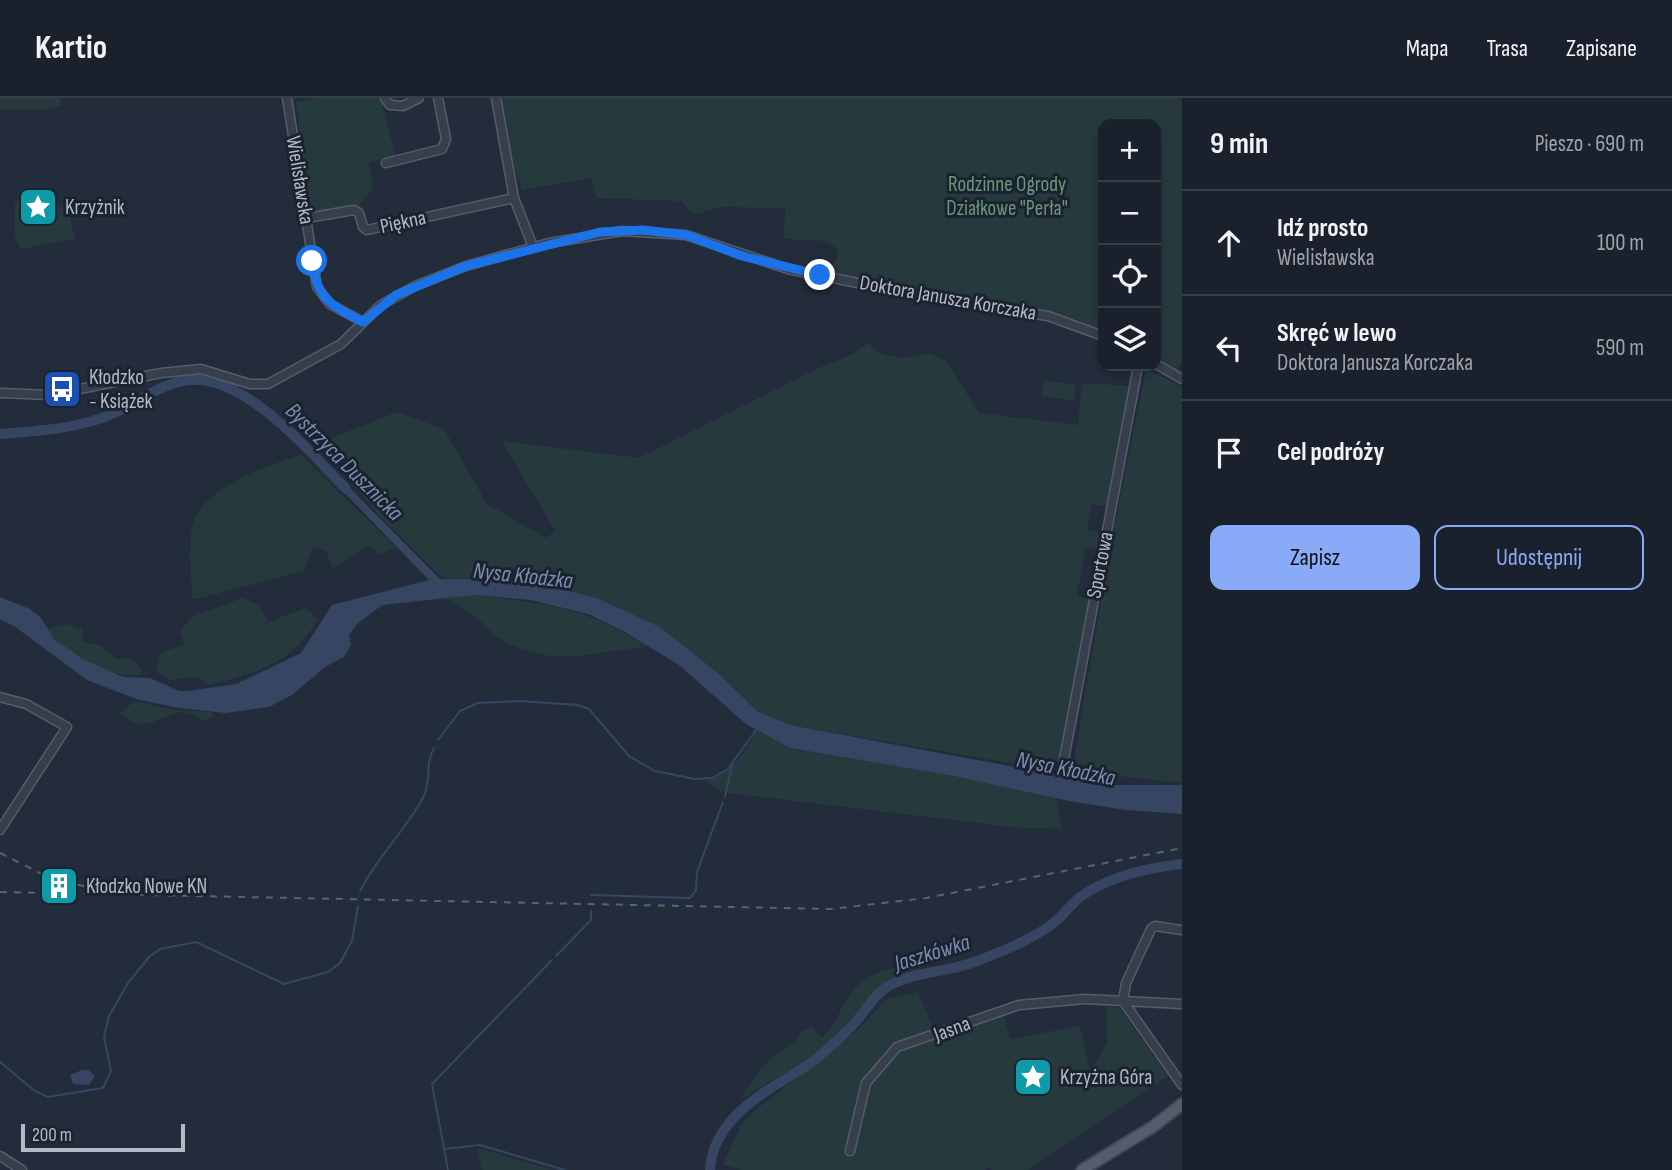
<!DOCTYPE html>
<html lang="pl">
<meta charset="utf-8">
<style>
body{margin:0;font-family:"Sofia Sans Condensed",sans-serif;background:#232934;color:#f1f3f6}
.controls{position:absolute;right:21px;top:21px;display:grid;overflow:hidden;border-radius:14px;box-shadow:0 4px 10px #0003}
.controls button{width:63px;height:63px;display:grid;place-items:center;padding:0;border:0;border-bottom:2px solid #383e48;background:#1a212c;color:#f1f3f6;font:35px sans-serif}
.scale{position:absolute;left:21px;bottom:18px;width:164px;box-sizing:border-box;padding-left:7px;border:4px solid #b2b9c7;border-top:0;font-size:19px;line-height:24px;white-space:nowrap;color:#b2b9c7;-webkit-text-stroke:5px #1c2330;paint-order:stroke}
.stop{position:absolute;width:21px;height:21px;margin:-16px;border:5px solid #1a73e8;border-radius:50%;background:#fff}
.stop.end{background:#1a73e8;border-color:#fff;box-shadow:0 2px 7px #0008}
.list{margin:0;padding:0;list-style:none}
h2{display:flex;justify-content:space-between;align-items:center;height:91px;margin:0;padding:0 28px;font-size:30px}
h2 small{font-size:23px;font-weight:400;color:#9fa3a9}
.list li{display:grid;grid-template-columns:46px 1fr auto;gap:21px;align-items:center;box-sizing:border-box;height:105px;padding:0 28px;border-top:2px solid #383e48}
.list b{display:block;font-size:26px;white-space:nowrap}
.list p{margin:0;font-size:23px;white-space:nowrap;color:#9fa3a9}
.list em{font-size:23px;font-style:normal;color:#9fa3a9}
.actions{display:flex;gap:14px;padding:21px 28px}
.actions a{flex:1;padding:16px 0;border:2px solid #88aaf7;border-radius:14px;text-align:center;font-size:24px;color:#88aaf7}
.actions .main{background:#88aaf7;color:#111}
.icon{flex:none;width:38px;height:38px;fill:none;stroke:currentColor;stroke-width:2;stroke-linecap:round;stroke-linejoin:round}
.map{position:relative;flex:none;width:1182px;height:1072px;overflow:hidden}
header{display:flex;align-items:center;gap:42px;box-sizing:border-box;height:98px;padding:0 35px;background:#1a212c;border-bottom:2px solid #383e48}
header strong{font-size:33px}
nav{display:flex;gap:38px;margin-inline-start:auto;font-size:24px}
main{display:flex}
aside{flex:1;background:#1a212c}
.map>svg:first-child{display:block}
</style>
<header>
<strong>Kartio</strong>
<nav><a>Mapa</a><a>Trasa</a><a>Zapisane</a></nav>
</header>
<main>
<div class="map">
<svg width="1182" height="1072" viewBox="0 0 1182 1072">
<rect width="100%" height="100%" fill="#232c3b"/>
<!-- green -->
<path fill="#263a3e" d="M 0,0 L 60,0 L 61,8 L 43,12 L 0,11 Z
M 317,0 L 381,0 L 395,58 L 369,64 L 373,90 L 359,108 L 310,118 L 296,4 Z
M 500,0 L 1182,0 L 1182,263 L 1177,273 L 1156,262 L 1156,26 L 1103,26 L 1103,235 L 1078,222 L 1049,215 L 824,176 L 837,161 L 838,151 L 825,143 L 784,141 L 785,110 L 721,109 L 693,117 L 682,103 L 596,100 L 591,80 L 522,92 L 512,62 Z
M 31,87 L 57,108 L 68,112 L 75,141 L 21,151 L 15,139 L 15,106 Z
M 867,245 L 883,257 L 902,260 L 929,255 L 946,263 L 979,315 L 1078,327 L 1082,285 L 1131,288 L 1110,409 L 1092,406 L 1087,432 L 1104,436 L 1098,451 L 1085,450 L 1077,498 L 1090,501 L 1062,674 L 790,627 L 757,613 L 718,575 L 660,529 L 597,500 L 516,480 L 443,480 L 378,416 L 317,346 L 397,314 L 444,331 L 487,406 L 546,440 L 555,433 L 502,343 L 639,360 L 816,271 L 855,255 Z
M 1146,270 L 1182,289 L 1182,685 L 1072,673 L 1110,452 Z
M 1044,282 L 1076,287 L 1074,303 L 1042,298 Z
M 301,357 L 396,450 L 380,456 L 368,448 L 332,470 L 327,454 L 313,449 L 304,473 L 192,502 C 192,479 188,452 192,430 C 200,389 267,368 301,357 Z
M 475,497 C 548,506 582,508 647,548 L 580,558 L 550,558 L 515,549 L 498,540 L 477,520 L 446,500 Z
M 242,500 L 260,508 L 269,524 L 305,510 L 318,522 C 290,567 256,575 208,587 L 197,579 L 170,582 L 156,573 L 161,554 L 185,547 L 180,535 L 191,519 Z
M 66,526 L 82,531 L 82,544 L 100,547 L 116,561 L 133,561 L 142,571 L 138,577 C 109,580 63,557 48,531 Z
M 135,603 L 174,612 L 212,614 L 214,618 L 205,623 C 200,620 194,616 189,615 C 162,609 151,642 120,615 Z
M 756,632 L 790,650 L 954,678 L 1056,699 L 1062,731 L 1012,729 L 720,694 L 706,683 C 729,677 748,653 756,632 Z
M 947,853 L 949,857 L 881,889 L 838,937 L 805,963 L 741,1001 C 749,987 757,974 768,963 C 778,955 798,945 801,934 L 812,928 L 822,940 C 836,928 840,909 852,894 C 872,871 885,873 911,867 C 923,865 934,856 947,853 Z
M 918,894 L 937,939 L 1003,915 L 1010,941 L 1080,928 L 1090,974 L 1107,945 L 1106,908 L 1119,910 L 1168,978 L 1028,1072 L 992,1072 L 990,1069 L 985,1072 L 742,1072 L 723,1067 L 740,1029 L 753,1014 L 859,931 L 888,900 Z
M 477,1050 L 553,1072 L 482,1072 Z"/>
<!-- water -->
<path fill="#364662" d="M 333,383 L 343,383 L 440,481 L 516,480 L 597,500 L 660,529 L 718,575 L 757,613 L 790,627 L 1111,687 L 1182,687 L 1182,716 L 1126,712 L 1069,703 L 954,678 L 790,650 L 746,626 L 679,567 L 623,533 L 588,516 L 531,502 L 475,497 L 382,507 L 357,526 L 349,537 L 351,547 L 344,559 L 325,569 L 292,597 L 269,609 L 226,615 L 178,610 L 136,601 L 87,582 L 14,528 L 0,521 L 0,499 L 30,511 L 41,520 L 55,542 L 83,561 L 123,579 L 150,580 L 179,593 L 188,593 L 236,586 L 301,555 L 332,507 L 429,482 Z
M 82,972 L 89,972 L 95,978 L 89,987 L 73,986 L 70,977 Z"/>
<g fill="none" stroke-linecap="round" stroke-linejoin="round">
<!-- stream -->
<path stroke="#364662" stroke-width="2" d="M 0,332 L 6,335
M 438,642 L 460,613 L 478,605 L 520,603 L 578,607 L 589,611 L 629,658 L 655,673 L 695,681 L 712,680 L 728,671 L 756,632
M 725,699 L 732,667
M 360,793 C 377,759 406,732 424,698 C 431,683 425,665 434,650
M 591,797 L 690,800 L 696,792 L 697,774 L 723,704
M 556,858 L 591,822 L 591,813
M 0,964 L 35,993 L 48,999 L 103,990 L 111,973 L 104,939 L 109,918 L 128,885 L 149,859 L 160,851 L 196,844 L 284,886 L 328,874 L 340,865 L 352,843 L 358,808
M 444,1051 L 480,1047 L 565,1072
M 448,1072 L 432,986 L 552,862"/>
<!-- river -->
<path stroke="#364662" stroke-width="10" d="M 0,336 C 36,333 76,331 110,317 C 134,307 157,288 182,283 C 241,270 309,354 346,391
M 710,1072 C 713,1020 765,994 803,970 C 819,960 834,945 848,932 C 862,920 871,899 887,889 C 914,873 946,875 974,864 C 999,855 1029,843 1051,827 C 1064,818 1072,803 1086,795 C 1115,777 1148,770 1182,766"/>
<defs>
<path id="minor" d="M 287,0 L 317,189 L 330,206 L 363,224
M 385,0 L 390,7 L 403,8 L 419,0
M 496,0 L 514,100 L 533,149
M 386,65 L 442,51 L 446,41 L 438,0
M 307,120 L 354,112 L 359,115 L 363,129 L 367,132 L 514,100
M 1156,266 L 1182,281
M 0,295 L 49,297 L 161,275 L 201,271 L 250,286 L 268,286 L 341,246 L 381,207 L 415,188 L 466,168 L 549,145 L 622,133 L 686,137 L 788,171 L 942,202 L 1048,218 L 1103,238
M 0,599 L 26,606 L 67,629 L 0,732
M 1063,667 L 1138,268
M 1123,903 L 1126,885 L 1151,831 L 1155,828 L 1182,832
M 1123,903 L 1182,987
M 850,1053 L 866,985 L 897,949 L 1019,907 L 1085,901 L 1182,906
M 0,1058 L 22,1072"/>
<path id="major" d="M 1082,1072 L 1154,1028 L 1182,1006"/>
</defs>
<!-- minor casing -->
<use href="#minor" stroke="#555c6a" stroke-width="11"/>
<!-- major casing -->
<use href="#major" stroke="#404755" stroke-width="14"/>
<!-- minor -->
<use href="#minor" stroke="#373e4c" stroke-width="8"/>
<!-- major -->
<use href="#major" stroke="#555d6c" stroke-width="10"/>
<!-- rail -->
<path stroke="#596273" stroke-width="2" stroke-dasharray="7 7" stroke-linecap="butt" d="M 0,755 L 46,778 L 87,789
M 0,794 L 831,811 L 926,800 L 1182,750"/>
</g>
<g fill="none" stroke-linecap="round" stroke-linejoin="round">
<!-- route -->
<path stroke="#1a73e8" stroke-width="9" d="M 312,163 C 317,202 331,207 363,224 L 396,197 L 466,168 L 600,134 L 643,132 L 686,137 L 742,158 L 820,177"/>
</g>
<!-- icons -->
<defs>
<symbol id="sight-square" viewBox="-11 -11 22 22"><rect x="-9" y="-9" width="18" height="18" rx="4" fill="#0f9aa8" stroke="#1c2330"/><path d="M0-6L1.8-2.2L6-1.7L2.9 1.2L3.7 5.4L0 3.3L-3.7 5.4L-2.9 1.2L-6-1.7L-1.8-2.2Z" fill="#fff"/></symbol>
<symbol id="bus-square" viewBox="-11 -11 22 22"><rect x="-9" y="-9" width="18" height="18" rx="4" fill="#1a4fb4" stroke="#1c2330"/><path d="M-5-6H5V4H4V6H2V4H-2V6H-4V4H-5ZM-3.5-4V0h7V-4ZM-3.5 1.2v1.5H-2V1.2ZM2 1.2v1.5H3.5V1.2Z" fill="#fff"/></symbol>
<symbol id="building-square" viewBox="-11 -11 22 22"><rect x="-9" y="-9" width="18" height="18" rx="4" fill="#0f9aa8" stroke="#1c2330"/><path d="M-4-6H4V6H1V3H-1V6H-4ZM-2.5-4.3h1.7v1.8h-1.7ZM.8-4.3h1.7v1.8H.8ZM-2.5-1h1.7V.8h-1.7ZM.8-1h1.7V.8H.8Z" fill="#fff"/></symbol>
</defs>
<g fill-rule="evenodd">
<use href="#sight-square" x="16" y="87" width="44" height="44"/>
<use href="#bus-square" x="40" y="269" width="44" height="44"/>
<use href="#building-square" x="37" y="766" width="44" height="44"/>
<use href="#sight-square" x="1011" y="957" width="44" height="44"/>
</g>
<g text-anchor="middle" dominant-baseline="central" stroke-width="6" stroke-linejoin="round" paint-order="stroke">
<!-- street labels -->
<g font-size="21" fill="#b2b9c7" stroke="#1c2330">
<text transform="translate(300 82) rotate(81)">Wielisławska</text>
<text transform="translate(403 124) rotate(-12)">Piękna</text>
<text transform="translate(948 200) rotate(10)">Doktora Janusza Korczaka</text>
<text transform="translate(1100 467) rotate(-79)">Sportowa</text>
<text transform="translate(952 931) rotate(-20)">Jasna</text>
</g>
<!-- park labels -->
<g font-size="21" fill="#699877" stroke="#1c2330">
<text x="1007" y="86">Rodzinne Ogrody<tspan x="1007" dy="24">Działkowe "Perła"</tspan></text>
</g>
<!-- poi labels -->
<g font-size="21" fill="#b2b9c7" stroke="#1c2330" text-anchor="start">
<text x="65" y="109">Krzyżnik</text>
<text x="89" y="279">Kłodzko<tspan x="89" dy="24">- Książek</tspan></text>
<text x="86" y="788">Kłodzko Nowe KN</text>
<text x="1060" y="979">Krzyżna Góra</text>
</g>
<!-- water labels -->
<g font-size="23" font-style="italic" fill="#7a8daf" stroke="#1c2330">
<text transform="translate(344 364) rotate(45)">Bystrzyca Dusznicka</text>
<text transform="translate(523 478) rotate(6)">Nysa Kłodzka</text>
<text transform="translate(1066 671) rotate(11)">Nysa Kłodzka</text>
<text transform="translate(932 855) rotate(-17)">Jaszkówka</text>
</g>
</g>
</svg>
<div class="controls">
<button>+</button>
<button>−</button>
<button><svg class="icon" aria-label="locate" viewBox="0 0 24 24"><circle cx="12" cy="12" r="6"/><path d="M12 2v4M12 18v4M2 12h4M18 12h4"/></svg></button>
<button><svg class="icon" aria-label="layers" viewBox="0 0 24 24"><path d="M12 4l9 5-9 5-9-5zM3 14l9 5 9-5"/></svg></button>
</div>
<div class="scale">200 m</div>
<div class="stop" style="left:312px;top:163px"></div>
<div class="stop end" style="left:820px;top:177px"></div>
</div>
<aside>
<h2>9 min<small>Pieszo · 690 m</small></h2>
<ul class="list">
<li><svg class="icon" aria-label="ahead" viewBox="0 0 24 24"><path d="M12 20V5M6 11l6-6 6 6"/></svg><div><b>Idź prosto</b><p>Wielisławska</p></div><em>100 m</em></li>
<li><svg class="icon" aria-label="left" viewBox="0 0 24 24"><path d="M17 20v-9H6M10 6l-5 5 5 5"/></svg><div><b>Skręć w lewo</b><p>Doktora Janusza Korczaka</p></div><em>590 m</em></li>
<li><svg class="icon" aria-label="arrive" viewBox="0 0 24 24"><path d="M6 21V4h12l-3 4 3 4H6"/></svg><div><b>Cel podróży</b></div></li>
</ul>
<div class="actions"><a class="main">Zapisz</a><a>Udostępnij</a></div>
</aside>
</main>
